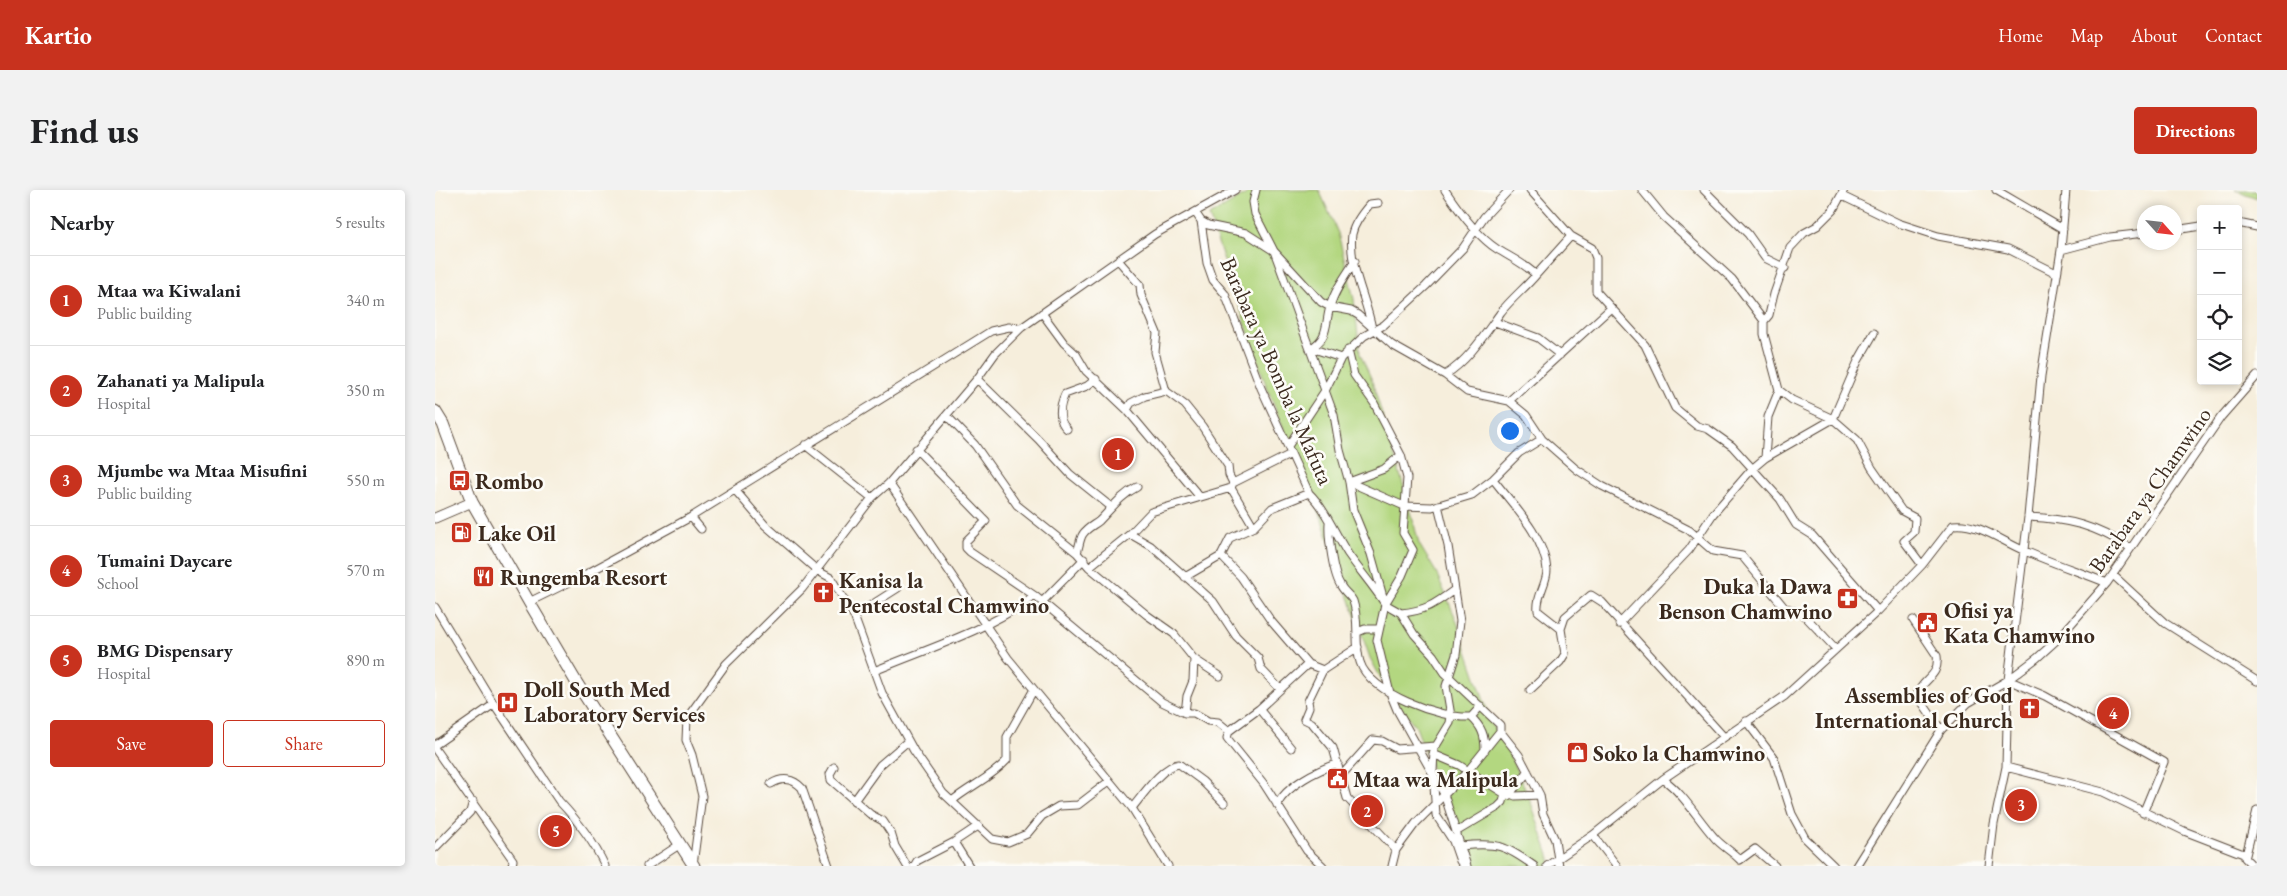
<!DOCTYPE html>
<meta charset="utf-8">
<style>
body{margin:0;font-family:"EB Garamond",serif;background:#f2f2f2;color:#202124}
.controls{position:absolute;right:15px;top:15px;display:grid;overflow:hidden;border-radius:5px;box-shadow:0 2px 8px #0003}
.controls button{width:45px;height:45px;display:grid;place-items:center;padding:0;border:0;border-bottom:1px solid #e0e0e0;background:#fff;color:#202124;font:25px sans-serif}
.compass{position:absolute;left:1702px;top:15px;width:45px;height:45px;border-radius:50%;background:#fff;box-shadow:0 2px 8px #0003;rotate:117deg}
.you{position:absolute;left:1074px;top:240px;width:18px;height:18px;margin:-12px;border:4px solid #fff;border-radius:50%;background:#1a73e8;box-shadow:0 0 0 8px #1a73e833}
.badge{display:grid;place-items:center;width:32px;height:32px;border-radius:50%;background:#c8321e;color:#fff;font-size:16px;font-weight:700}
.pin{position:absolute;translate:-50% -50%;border:2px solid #fff;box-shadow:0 1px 5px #0006}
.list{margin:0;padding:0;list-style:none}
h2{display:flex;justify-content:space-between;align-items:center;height:65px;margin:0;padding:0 20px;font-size:21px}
h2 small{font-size:16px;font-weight:400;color:#757577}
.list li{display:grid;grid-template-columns:32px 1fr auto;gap:15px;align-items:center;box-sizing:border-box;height:90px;padding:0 20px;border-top:1px solid #e0e0e0}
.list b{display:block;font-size:19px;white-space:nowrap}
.list p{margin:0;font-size:16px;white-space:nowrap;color:#757577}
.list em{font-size:16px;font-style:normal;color:#757577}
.actions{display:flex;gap:10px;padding:15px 20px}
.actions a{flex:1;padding:11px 0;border:1px solid #c8321e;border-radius:5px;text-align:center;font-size:18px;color:#c8321e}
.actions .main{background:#c8321e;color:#fff}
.icon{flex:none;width:28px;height:28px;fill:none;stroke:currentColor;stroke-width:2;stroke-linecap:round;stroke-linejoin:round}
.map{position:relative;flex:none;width:1822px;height:676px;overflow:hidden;border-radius:5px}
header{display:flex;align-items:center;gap:30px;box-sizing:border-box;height:70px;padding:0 25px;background:#c8321e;color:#fff}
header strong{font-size:24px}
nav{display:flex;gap:28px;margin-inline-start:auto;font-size:18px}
.intro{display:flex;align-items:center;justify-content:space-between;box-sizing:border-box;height:120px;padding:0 30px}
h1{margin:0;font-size:35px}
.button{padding:12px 22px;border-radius:5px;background:#c8321e;color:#fff;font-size:18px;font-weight:700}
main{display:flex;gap:30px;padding:0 30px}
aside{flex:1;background:#fff;border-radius:5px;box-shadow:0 2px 8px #0003}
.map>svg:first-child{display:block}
</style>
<header>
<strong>Kartio</strong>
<nav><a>Home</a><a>Map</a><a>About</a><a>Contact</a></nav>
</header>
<div class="intro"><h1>Find us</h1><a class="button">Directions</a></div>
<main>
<aside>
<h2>Nearby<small>5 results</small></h2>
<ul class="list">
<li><span class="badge">1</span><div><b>Mtaa wa Kiwalani</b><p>Public building</p></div><em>340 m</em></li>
<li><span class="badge">2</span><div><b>Zahanati ya Malipula</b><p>Hospital</p></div><em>350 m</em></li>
<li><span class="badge">3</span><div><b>Mjumbe wa Mtaa Misufini</b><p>Public building</p></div><em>550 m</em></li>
<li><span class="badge">4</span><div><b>Tumaini Daycare</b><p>School</p></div><em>570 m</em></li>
<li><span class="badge">5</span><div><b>BMG Dispensary</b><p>Hospital</p></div><em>890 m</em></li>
</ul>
<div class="actions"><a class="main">Save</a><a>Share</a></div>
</aside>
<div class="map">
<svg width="1822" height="676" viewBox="0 0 1822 676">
<rect width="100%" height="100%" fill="#fdfcf7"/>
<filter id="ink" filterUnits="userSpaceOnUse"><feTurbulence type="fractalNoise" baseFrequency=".02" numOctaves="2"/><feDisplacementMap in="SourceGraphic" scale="10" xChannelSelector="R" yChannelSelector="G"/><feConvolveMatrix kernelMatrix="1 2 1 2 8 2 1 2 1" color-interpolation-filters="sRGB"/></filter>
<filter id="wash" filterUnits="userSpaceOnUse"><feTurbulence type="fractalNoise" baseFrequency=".0096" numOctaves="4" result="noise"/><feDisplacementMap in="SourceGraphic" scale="20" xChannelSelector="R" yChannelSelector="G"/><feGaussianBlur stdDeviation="1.12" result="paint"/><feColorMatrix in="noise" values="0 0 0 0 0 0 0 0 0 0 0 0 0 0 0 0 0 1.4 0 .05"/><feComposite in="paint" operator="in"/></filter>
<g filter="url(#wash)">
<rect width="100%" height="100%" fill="#f6eedc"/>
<!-- green -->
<path fill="#b3d780" stroke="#77804f" d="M 818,0 L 884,0 L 903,43 L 919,109 L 925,164 L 936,188 L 974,314 L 984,354 L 1001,382 L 1021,429 L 1058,537 L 1072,560 L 1094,607 L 1115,668 L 1116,676 L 1033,676 L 981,537 L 950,496 L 935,468 L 880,310 L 861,268 L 831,195 L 774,26 Z
M 1800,0 L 1822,0 L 1822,8 Z"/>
</g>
<g filter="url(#ink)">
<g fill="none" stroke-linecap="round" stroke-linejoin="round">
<defs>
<path id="minor" d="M 821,0 L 818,12 L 820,24 L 839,61 L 886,112 L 895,117 L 916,121 L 923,125 L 957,155 L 1010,185 L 1032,202 L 1074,211 L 1091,225 L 1107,249 L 1141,279 L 1167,296 L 1254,340 L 1278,361 L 1307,366 L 1349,417 L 1368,424 L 1401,459
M 1095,0 L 1136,46 L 1157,58 L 1161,68 L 1161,101 L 1210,155 L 1240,218 L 1262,236 L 1273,239 L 1297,256 L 1345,309 L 1361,335 L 1377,345 L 1443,421
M 1207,0 L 1229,27 L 1297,89 L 1329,131
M 1269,0 L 1313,44 L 1330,68 L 1350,78
M 1409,0 L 1398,20 L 1382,36 L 1369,43 L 1355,58 L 1339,104 L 1334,125 L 1329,131 L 1329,144 L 1344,200 L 1357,210 L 1398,229 L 1422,250 L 1437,278 L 1467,321 L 1480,328 L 1479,342 L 1469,351 L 1487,375
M 1561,0 L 1628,39
M 1407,6 L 1463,33 L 1503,46 L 1573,59 L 1621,83
M 760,22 L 766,31 L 772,73 L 778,90 L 790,104 L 826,198 L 874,303 C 891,320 900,344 913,364 C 925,381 939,397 950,414 L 942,450 L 955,503 L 962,520 L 1009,604 L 1032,676
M 766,31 L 773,35 L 811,43 L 839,61 L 899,225 L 905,260 L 914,292 L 918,320 L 936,364 L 950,414 L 966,423 L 979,444 L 998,465 L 1010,483 L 1065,535 L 1065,541 L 1032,582 L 981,633 L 961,660 L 957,676
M 1803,33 L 1822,37
M 1740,40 L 1766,36
M 1626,60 L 1675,47 L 1710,43
M 683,70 L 705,95 L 706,105 L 722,143 L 720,162 L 731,201 L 750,215 L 767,236 L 793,276 L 794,285 L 798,293
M 1101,85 L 1136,46
M 607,123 L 629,153 L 641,164 L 651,181 L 692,220 L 764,306
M 1060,132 L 1103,148 L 1125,165
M 937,139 C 932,109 913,76 917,44 C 919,34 928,22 935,14 L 943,13
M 876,158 C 894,148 890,133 895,117 C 899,101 911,85 920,71
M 876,158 L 906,168
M 913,160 L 919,185 L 939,213 L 966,265 L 972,288 L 968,343 L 978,360 L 967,386 L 950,414
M 1010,185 C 1034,170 1050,144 1066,122 C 1076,109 1090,98 1101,85 C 1089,73 1075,67 1062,59 C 1043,47 1022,18 1010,0
M 542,189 L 603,249 L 635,284 L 675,316
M 1074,211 L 1176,118
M 692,220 L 696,213 L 710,206 L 731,201
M 512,226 L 540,255 L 582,315 L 642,363 L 654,377 L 712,425 L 739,444 L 759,469 L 758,491 L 752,506 L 750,523
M 632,239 C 622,230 625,215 630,204 L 652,196 L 661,189
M 370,255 L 437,308
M 853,256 L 891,199 L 906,168 L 929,146 L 949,135 L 991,96 L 1028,58 L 1049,27 L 1074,0
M 481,259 L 551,331 L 531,351 L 531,358 L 535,362 L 600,406 L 727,512 L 750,523 L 759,523 L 773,531 L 783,532 L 794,541 L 824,519 L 873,474 L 888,480 L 923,457
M 1330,268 L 1333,227 L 1344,200
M 1058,289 C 1077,314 1110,347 1112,380 C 1112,394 1101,406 1103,421 L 1126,439
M 914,292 L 969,316 L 997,317 L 1037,305 L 1058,289 L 1084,263 L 1107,249
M 914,292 L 949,279 L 966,265
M 454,293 L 573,468 L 697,618 L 733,676
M 796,298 L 819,337
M 300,300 L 330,335 L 383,381 L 396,388 L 419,426 L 447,503 L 479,561 L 508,603 L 557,649 L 573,652 L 592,644 L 607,626 L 624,616 L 643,615 L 673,592
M 256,327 L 266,339
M 1593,327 C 1636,329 1660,336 1696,358
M 894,333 C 893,347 898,385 906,396 C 909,402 915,405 918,411 C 925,431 919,453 925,472 C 934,503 1006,529 1036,527 L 1046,516
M 695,344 L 716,356 L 778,411 L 801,446 L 823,468 L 826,479 L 845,499
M 642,363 C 644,357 645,348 648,344 C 652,338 659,335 664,331 C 676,319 686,305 702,297
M 786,366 L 806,387 L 836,431 L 873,474
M 654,377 L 695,344 L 716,322 L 796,298 L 798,293 L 856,264
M 1678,385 L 1730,433 L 1822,491
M 750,387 L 786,366 L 795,348 L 819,337 L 837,318 L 874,303
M 94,412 L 149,385 L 256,327 L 556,141 L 574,137 L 586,138
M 607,412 L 649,369
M 0,417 L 59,514 L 124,611 C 142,630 159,652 170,676
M 966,423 C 990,421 1000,414 1019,400
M 419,426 L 463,398
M 1478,430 L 1502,466 C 1505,488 1487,488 1482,505 L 1506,540
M 1184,434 L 1254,360 L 1278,324 L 1317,279 L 1330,268 L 1398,229 L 1423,171 L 1439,143
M 923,442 L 930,439 L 944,439
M 759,469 L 785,486
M 888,480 L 873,511 L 874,517 L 869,529 L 877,533 L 898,558 L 912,608 L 961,660
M 439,481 C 494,458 551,441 600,406
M 1573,490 L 1610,506 L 1729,572 L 1708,623
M 1095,500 L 1125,472 L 1130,464 L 1126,439 L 1130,427 L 1156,405 L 1167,412 L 1289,547
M 824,519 L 856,558
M 1036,527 C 1047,537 1050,546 1050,560
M 1311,531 L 1339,568 L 1357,624 L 1370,648 L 1399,676
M 794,541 L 792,548 L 829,594 L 872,661 L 888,676
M 1065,541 L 1084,565 L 1105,605 L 1108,624 L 1120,650 L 1124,676
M 0,555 L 59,514
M 0,559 L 78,670 L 77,676
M 999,561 L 998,582 L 1001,625 L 1018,651 L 1025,671 L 1029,676
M 998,564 L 1024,575 L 1070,604 L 1068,612 L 1063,617 L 1021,642
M 399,577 L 395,584 L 396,590 L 435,624 L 448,631 L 456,643 L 460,656 L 472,676
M 1571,577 L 1668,602 L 1749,641 L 1811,665 L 1810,668 L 1818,676
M 905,587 L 938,550 L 947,551 L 962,559 L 1001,556 L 1015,533 L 1016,526 L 1011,496 L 1021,465 L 1025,431 L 1013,356 L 1003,315
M 1228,589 C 1249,604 1262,628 1279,647 C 1286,656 1297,661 1305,670 L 1320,659 L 1340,676
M 336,594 C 347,587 358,588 367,598 L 394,676
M 1067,600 L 1080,606 L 1105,605
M 1073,606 L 1093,582
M 419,611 L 445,575 L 473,551
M 517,611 C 535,596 556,588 572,570 L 572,547 L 598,501
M 842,615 C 852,595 883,580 903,573
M 697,618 C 707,606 728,575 744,574 L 767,591 L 789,613
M 1158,645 L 1182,676
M 519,652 L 534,676
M 1026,656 C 1062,652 1070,655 1099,676
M 0,658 L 35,622 L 38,611
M 1811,665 L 1822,620
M 258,675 L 267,606 L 257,565 L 251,550 L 252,528 L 291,474 L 367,399 L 437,308 L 454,293 L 542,189 L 560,164 L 586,138 L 720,44 L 800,0
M 212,676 L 244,655
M 479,676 L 482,671 L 519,652 L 543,636
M 1112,676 L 1158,645 L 1228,589 L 1350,506 L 1443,421 L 1487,375 L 1518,335 C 1543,332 1568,352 1590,361 C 1617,373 1645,382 1672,393
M 1421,676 L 1506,540 L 1533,513 L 1573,490 L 1602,468 L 1623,449 L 1672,393 L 1786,227 L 1822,186
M 1554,676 L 1559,634 L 1571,577 L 1573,490 L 1593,327 L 1606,186 L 1626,60 L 1631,0"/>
<path id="tertiary" d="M 0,328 L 37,312"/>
<path id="trunk" d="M 0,221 L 8,234 L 37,312 L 94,412 L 143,495 L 259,676"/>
</defs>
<!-- minor casing -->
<use href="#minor" stroke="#57473a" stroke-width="9"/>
<!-- tertiary casing -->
<use href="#tertiary" stroke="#57473a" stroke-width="11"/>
<!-- trunk casing -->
<use href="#trunk" stroke="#57473a" stroke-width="13"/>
<!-- minor -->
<use href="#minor" stroke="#fff" stroke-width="7"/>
<!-- tertiary -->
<use href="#tertiary" stroke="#fff" stroke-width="9"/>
<!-- trunk -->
<use href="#trunk" stroke="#fff" stroke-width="11"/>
</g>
</g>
<!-- icons -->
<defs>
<symbol id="bus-square" viewBox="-11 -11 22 22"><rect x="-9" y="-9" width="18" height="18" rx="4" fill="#c8321e" stroke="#fdfcf7"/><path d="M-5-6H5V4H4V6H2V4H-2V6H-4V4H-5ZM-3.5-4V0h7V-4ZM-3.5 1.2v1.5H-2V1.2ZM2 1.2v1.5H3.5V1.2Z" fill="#fff"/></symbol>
<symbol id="fuel-square" viewBox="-11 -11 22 22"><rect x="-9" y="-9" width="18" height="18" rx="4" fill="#c8321e" stroke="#fdfcf7"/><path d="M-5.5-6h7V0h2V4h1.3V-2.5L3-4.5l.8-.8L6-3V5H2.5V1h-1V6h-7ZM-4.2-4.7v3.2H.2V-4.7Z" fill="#fff"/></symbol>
<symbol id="restaurant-square" viewBox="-11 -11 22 22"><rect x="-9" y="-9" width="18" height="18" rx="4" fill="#c8321e" stroke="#fdfcf7"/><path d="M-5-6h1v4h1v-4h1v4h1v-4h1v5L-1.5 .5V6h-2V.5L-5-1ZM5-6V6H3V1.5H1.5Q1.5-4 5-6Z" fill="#fff"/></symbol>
<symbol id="church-square" viewBox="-11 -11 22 22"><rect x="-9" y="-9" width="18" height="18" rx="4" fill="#c8321e" stroke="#fdfcf7"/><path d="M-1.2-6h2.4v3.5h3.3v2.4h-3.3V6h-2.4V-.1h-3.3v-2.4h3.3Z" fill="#fff"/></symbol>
<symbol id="pharmacy-square" viewBox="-11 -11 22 22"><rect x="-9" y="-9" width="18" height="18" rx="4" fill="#c8321e" stroke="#fdfcf7"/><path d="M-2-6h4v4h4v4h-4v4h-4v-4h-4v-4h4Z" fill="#fff"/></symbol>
<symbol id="civic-square" viewBox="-11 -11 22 22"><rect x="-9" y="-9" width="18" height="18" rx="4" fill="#c8321e" stroke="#fdfcf7"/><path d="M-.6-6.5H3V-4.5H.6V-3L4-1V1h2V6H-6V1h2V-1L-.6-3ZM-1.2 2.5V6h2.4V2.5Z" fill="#fff"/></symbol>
<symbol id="hospital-square" viewBox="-11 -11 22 22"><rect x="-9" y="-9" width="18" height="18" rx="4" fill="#c8321e" stroke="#fdfcf7"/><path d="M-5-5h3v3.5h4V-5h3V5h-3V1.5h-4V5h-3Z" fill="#fff"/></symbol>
<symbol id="shop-square" viewBox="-11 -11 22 22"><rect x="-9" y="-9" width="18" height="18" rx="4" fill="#c8321e" stroke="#fdfcf7"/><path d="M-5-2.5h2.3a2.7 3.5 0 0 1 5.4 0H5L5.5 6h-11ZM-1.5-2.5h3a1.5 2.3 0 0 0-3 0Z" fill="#fff"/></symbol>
</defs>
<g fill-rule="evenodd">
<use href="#bus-square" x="12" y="278" width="25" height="25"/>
<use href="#fuel-square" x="14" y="330" width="25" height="25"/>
<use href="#restaurant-square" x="36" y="374" width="25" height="25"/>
<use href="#church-square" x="376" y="390" width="25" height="25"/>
<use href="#pharmacy-square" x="1400" y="396" width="25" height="25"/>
<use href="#civic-square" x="1480" y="420" width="25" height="25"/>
<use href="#hospital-square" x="60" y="500" width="25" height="25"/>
<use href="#church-square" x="1582" y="506" width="25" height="25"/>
<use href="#shop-square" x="1130" y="550" width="25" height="25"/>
<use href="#civic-square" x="890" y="576" width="25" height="25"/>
</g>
<g text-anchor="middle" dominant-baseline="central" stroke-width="5" stroke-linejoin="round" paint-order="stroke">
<!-- street labels -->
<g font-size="22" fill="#3b2a1e" stroke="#fdfcf7">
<text transform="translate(842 181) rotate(66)">Barabara ya Bomba la Mafuta</text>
<text transform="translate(1715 300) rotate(-55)">Barabara ya Chamwino</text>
</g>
<!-- poi labels -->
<g font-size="22" font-weight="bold" fill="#3b2a1e" stroke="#fdfcf7" text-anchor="start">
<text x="40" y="291">Rombo</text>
<text x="43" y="343">Lake Oil</text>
<text x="65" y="387">Rungemba Resort</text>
<text x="404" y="390">Kanisa la<tspan x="404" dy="25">Pentecostal Chamwino</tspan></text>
<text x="1397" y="396" text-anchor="end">Duka la Dawa<tspan x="1397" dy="25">Benson Chamwino</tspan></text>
<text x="1509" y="420">Ofisi ya<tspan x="1509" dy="25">Kata Chamwino</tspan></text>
<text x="89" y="499">Doll South Med<tspan x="89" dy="25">Laboratory Services</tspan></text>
<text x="1578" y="505" text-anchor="end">Assemblies of God<tspan x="1578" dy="25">International Church</tspan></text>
<text x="1158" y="563">Soko la Chamwino</text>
<text x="918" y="589">Mtaa wa Malipula</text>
</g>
</g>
</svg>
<div class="controls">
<button>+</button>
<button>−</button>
<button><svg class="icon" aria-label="locate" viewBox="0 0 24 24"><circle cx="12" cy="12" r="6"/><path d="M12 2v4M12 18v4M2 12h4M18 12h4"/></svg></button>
<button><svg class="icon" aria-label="layers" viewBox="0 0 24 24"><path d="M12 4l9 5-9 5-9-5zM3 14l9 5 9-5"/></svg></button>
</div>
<svg class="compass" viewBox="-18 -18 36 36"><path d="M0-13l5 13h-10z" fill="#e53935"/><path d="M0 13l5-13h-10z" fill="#757577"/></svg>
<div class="you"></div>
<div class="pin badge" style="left:683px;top:264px">1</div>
<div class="pin badge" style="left:932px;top:621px">2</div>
<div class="pin badge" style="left:1586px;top:615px">3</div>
<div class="pin badge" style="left:1678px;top:523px">4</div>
<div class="pin badge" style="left:121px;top:641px">5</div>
</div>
</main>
